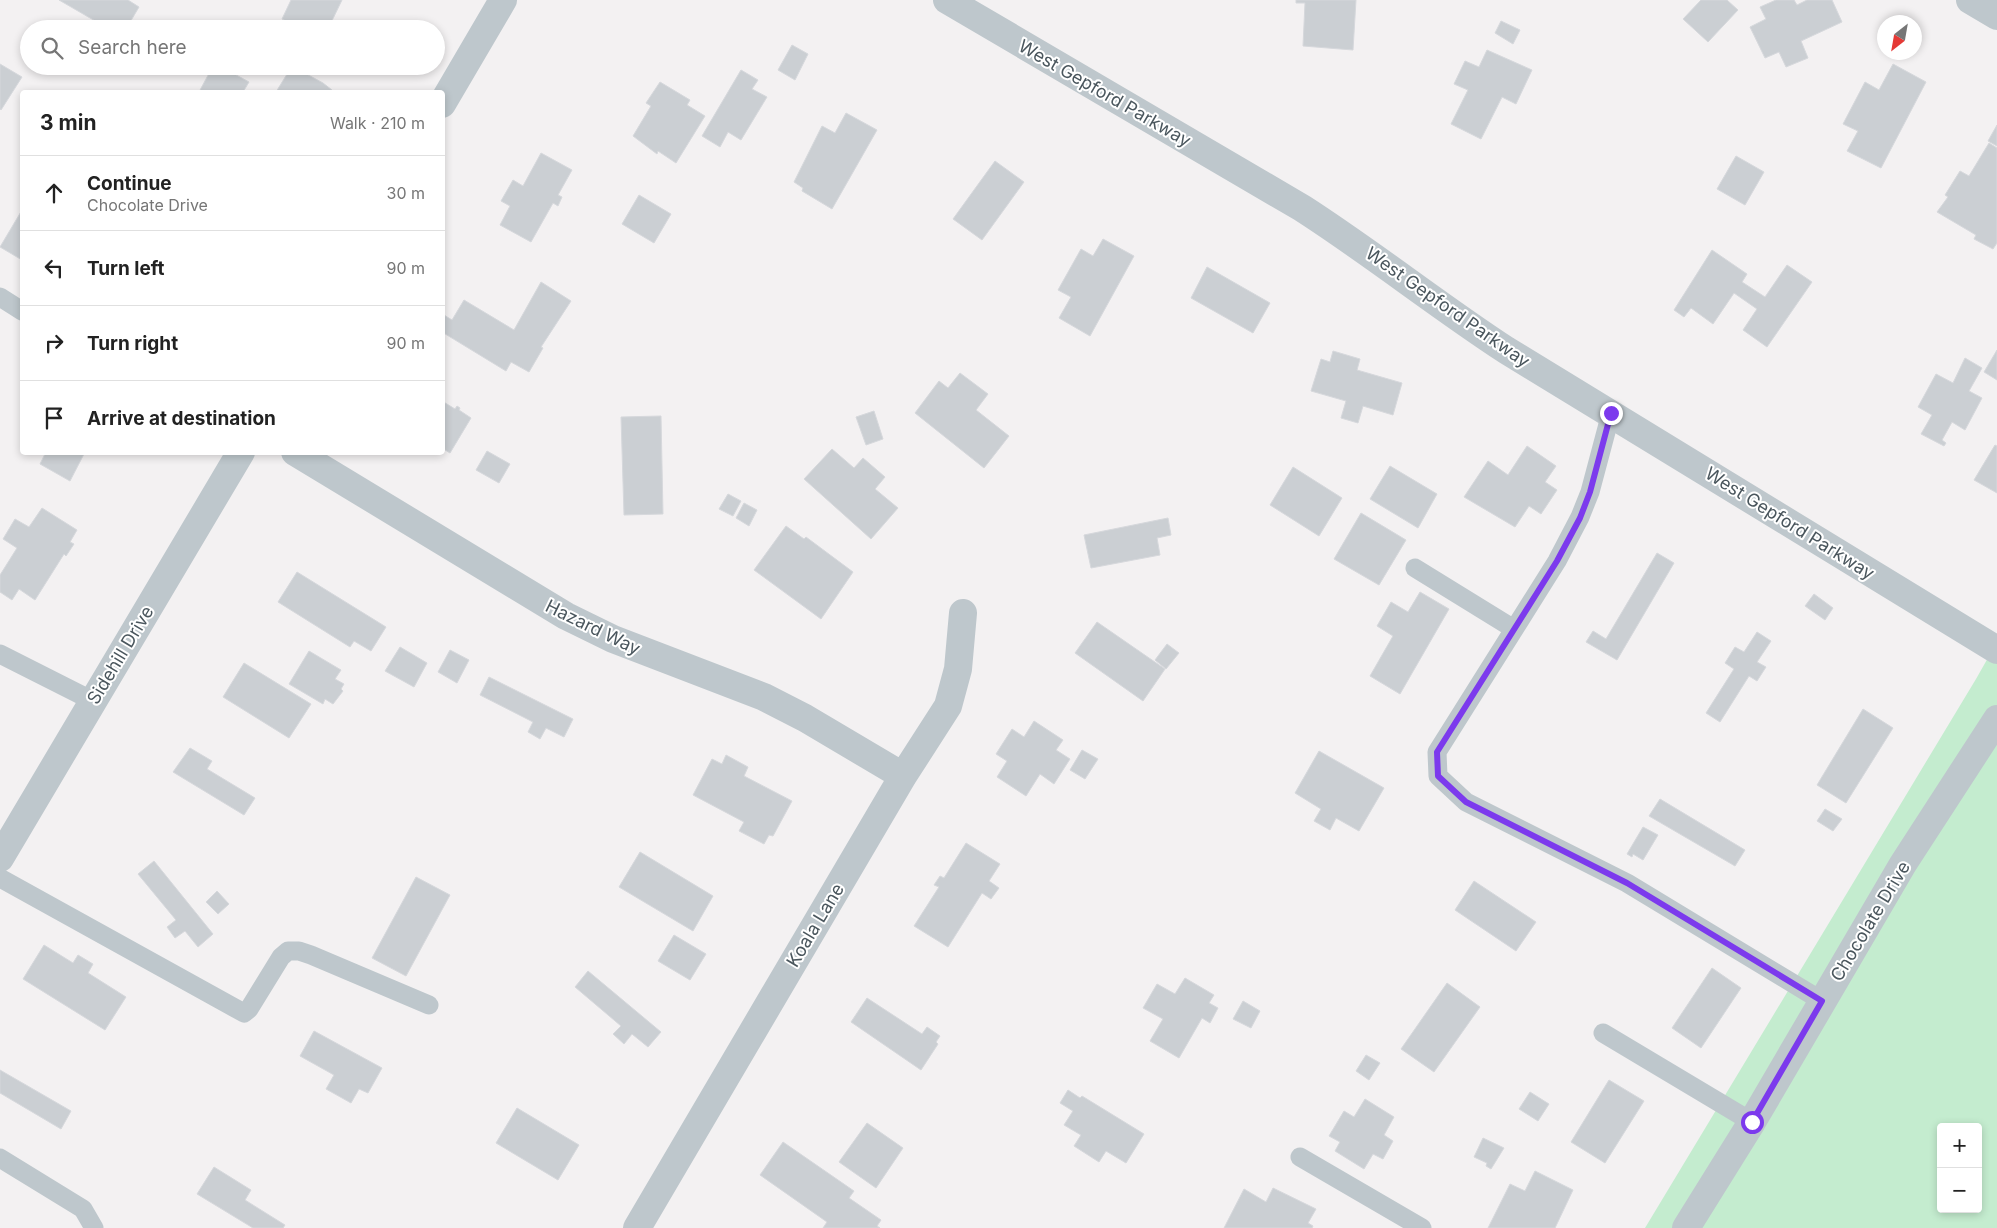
<!DOCTYPE html>
<meta charset="utf-8">
<style>
body{margin:0;font-family:Inter,sans-serif;background:#f2f2f2;color:#222}
.controls{position:absolute;right:15px;bottom:15px;display:grid;overflow:hidden;border-radius:5px;box-shadow:0 2px 8px #0003}
.controls button{width:45px;height:45px;display:grid;place-items:center;padding:0;border:0;border-bottom:1px solid #e0e0e0;background:#fff;color:#222;font:25px sans-serif}
.compass{position:absolute;left:1877px;top:15px;width:45px;height:45px;border-radius:50%;background:#fff;box-shadow:0 2px 8px #0003;rotate:211deg}
.stop{position:absolute;width:15px;height:15px;margin:-11px;border:4px solid #7c3aed;border-radius:50%;background:#fff}
.stop.end{background:#7c3aed;border-color:#fff;box-shadow:0 1px 5px #0008}
.list{margin:0;padding:0;list-style:none}
h2{display:flex;justify-content:space-between;align-items:center;height:65px;margin:0;padding:0 20px;font-size:21px}
h2 small{font-size:16px;font-weight:400;color:#767676}
.list li{display:grid;grid-template-columns:32px 1fr auto;gap:15px;align-items:center;box-sizing:border-box;height:75px;padding:0 20px;border-top:1px solid #e0e0e0}
.list b{display:block;font-size:19px;white-space:nowrap}
.list p{margin:0;font-size:16px;white-space:nowrap;color:#767676}
.list em{font-size:16px;font-style:normal;color:#767676}
.icon{flex:none;width:28px;height:28px;fill:none;stroke:currentColor;stroke-width:2;stroke-linecap:round;stroke-linejoin:round}
.map{position:relative;flex:none;width:1997px;height:1228px;overflow:hidden}
.search{position:absolute;background:#fff;box-shadow:0 2px 8px #0003;left:20px;top:20px;width:425px;height:55px;display:flex;align-items:center;gap:12px;box-sizing:border-box;padding:0 18px;border-radius:28px;color:#767676;font-size:19px}
.panel{position:absolute;background:#fff;box-shadow:0 2px 8px #0003;left:20px;top:90px;width:425px;height:365px;border-radius:5px}
.map>svg:first-child{display:block}
</style>
<div class="map">
<svg width="1997" height="1228" viewBox="0 0 1997 1228">
<rect width="100%" height="100%" fill="#f3f1f2"/>
<!-- green -->
<path fill="#c4eccf" fill-rule="evenodd" d="M 1997,642 L 1997,1228 L 1645,1228 L 1976,679 ZM 1941,1127 L 1978,1127 L 1978,1209 L 1941,1209 Z"/>
<!-- building -->
<path fill="#cbcfd3" stroke="#d6d8dc" d="M 59,0 L 128,0 L 139,7 L 126,29 L 119,29 L 113,25 L 109,29 Z
M 291,0 L 342,0 L 328,29 L 302,29 L 282,19 Z
M 1296,0 L 1356,0 L 1353,50 L 1303,46 L 1305,3 L 1296,3 Z
M 1701,0 L 1727,0 L 1738,10 L 1708,42 L 1683,19 Z
M 1776,0 L 1794,0 L 1797,5 L 1807,0 L 1832,0 L 1842,22 L 1801,41 L 1808,58 L 1786,67 L 1779,52 L 1765,58 L 1750,27 L 1766,19 L 1760,7 Z
M 1501,21 L 1520,30 L 1513,44 L 1495,33 Z
M 792,45 L 808,54 L 795,80 L 778,70 Z
M 1487,50 L 1532,70 L 1516,104 L 1502,97 L 1481,139 L 1451,124 L 1468,90 L 1454,84 L 1465,61 L 1479,67 Z
M 0,64 L 22,77 L 1,110 L 0,109 Z
M 1893,64 L 1926,82 L 1881,168 L 1847,151 L 1858,131 L 1843,124 L 1865,82 L 1879,90 Z
M 213,66 L 220,66 L 249,82 L 243,92 L 199,92 Z
M 292,66 L 323,83 L 332,90 L 330,92 L 276,92 Z
M 741,70 L 758,80 L 752,89 L 767,97 L 741,140 L 728,132 L 720,147 L 702,136 Z
M 660,82 L 690,100 L 687,105 L 705,116 L 676,163 L 658,151 L 657,154 L 633,136 L 651,106 L 646,103 Z
M 846,113 L 877,130 L 832,209 L 802,191 L 803,188 L 794,182 L 822,126 L 835,133 Z
M 1997,125 L 1997,146 L 1988,141 Z
M 1989,143 L 1997,148 L 1997,243 L 1993,249 L 1974,239 L 1976,235 L 1937,212 L 1948,197 L 1945,195 L 1960,171 L 1969,176 Z
M 541,153 L 572,170 L 558,195 L 562,197 L 558,206 L 553,203 L 531,242 L 500,225 L 510,206 L 501,201 L 513,180 L 523,186 Z
M 1736,156 L 1764,172 L 1745,205 L 1717,189 Z
M 995,161 L 1024,182 L 982,240 L 953,219 Z
M 639,195 L 671,214 L 654,243 L 622,224 Z
M 22,210 L 22,260 L 0,247 Z
M 1103,239 L 1134,256 L 1090,336 L 1059,318 L 1071,297 L 1058,290 L 1081,249 L 1093,256 Z
M 1712,250 L 1747,274 L 1742,282 L 1765,297 L 1787,265 L 1812,282 L 1767,347 L 1743,330 L 1757,309 L 1734,293 L 1713,324 L 1691,308 L 1684,317 L 1674,310 Z
M 1207,267 L 1270,303 L 1253,333 L 1191,298 Z
M 541,282 L 571,301 L 541,347 L 543,348 L 529,372 L 511,362 L 506,371 L 442,332 L 444,315 L 452,320 L 464,300 L 514,330 Z
M 1997,350 L 1997,380 L 1984,372 Z
M 1333,351 L 1360,359 L 1357,370 L 1402,383 L 1393,415 L 1363,406 L 1358,423 L 1341,418 L 1346,401 L 1311,391 L 1321,359 L 1330,362 Z
M 1965,358 L 1982,368 L 1969,391 L 1982,398 L 1965,430 L 1952,422 L 1942,440 L 1946,443 L 1944,446 L 1921,434 L 1932,415 L 1918,407 L 1936,374 L 1953,383 Z
M 960,373 L 988,394 L 976,410 L 1009,436 L 984,468 L 915,413 L 939,381 L 948,388 Z
M 442,401 L 455,409 L 457,406 L 460,408 L 459,410 L 471,418 L 450,453 L 442,448 Z
M 874,411 L 883,439 L 866,445 L 856,417 Z
M 661,416 L 663,514 L 624,515 L 621,417 Z
M 1995,445 L 1997,446 L 1997,493 L 1974,480 Z
M 1527,446 L 1556,466 L 1545,482 L 1557,490 L 1541,514 L 1529,506 L 1515,527 L 1464,497 L 1488,461 L 1508,475 Z
M 832,449 L 854,468 L 863,458 L 885,477 L 875,489 L 898,508 L 871,539 L 804,479 Z
M 487,451 L 510,464 L 499,483 L 476,470 Z
M 46,452 L 85,452 L 70,481 L 40,464 Z
M 1390,466 L 1437,494 L 1418,528 L 1370,499 Z
M 1293,467 L 1342,498 L 1319,536 L 1270,505 Z
M 728,494 L 741,501 L 733,516 L 719,509 Z
M 744,503 L 757,510 L 749,526 L 736,518 Z
M 42,508 L 77,530 L 70,542 L 74,544 L 66,556 L 64,554 L 35,600 L 19,589 L 12,600 L 0,592 L 0,575 L 17,548 L 3,539 L 15,519 L 29,527 Z
M 1361,513 L 1406,540 L 1379,585 L 1334,559 Z
M 1168,518 L 1171,535 L 1157,538 L 1160,555 L 1091,568 L 1084,535 Z
M 786,526 L 804,539 L 806,537 L 853,572 L 821,619 L 754,570 Z
M 1657,553 L 1674,563 L 1617,660 L 1586,642 L 1593,631 L 1606,639 Z
M 297,572 L 386,627 L 371,651 L 354,641 L 350,647 L 278,602 Z
M 1420,592 L 1449,609 L 1400,694 L 1370,676 L 1393,636 L 1377,626 L 1391,602 L 1408,612 Z
M 1814,594 L 1833,608 L 1825,620 L 1805,606 Z
M 1097,622 L 1165,669 L 1143,701 L 1075,653 Z
M 1757,632 L 1771,641 L 1757,662 L 1766,667 L 1757,681 L 1749,676 L 1720,722 L 1706,713 L 1734,669 L 1725,663 L 1735,647 L 1744,652 Z
M 1167,644 L 1179,653 L 1166,669 L 1155,660 Z
M 400,647 L 427,663 L 414,687 L 385,671 Z
M 450,650 L 469,660 L 457,683 L 438,672 Z
M 309,651 L 341,670 L 335,679 L 344,684 L 341,689 L 343,691 L 333,704 L 325,699 L 323,704 L 289,684 Z
M 244,663 L 311,704 L 289,738 L 223,697 Z
M 489,677 L 573,719 L 564,737 L 546,728 L 540,739 L 528,732 L 533,722 L 480,695 Z
M 1863,709 L 1893,728 L 1846,803 L 1817,785 Z
M 1034,721 L 1063,740 L 1056,750 L 1070,759 L 1054,784 L 1040,774 L 1026,796 L 997,777 L 1007,761 L 996,754 L 1012,729 L 1024,737 Z
M 190,748 L 212,761 L 207,769 L 255,798 L 244,815 L 173,772 Z
M 1082,750 L 1098,759 L 1085,779 L 1070,770 Z
M 1319,751 L 1384,788 L 1359,831 L 1336,818 L 1330,830 L 1314,821 L 1321,809 L 1295,793 Z
M 726,755 L 748,767 L 744,776 L 792,801 L 773,836 L 769,835 L 764,844 L 739,831 L 744,822 L 693,795 L 712,759 L 722,764 Z
M 1660,799 L 1745,850 L 1735,866 L 1649,816 Z
M 1825,809 L 1842,819 L 1833,831 L 1817,821 Z
M 1643,827 L 1658,835 L 1643,860 L 1633,854 L 1632,857 L 1627,854 Z
M 966,843 L 1000,864 L 989,881 L 999,888 L 991,899 L 982,893 L 948,947 L 914,926 L 939,887 L 934,885 L 940,876 L 944,878 Z
M 640,852 L 713,896 L 693,931 L 619,887 Z
M 154,861 L 213,934 L 198,947 L 185,931 L 175,938 L 167,927 L 176,920 L 138,874 Z
M 416,877 L 450,895 L 406,976 L 372,958 Z
M 1474,881 L 1536,922 L 1516,951 L 1455,910 Z
M 217,891 L 229,904 L 218,914 L 206,902 Z
M 674,935 L 706,954 L 690,980 L 658,961 Z
M 44,945 L 73,963 L 78,955 L 93,964 L 88,973 L 126,997 L 105,1030 L 23,979 Z
M 1712,968 L 1741,988 L 1701,1048 L 1672,1028 Z
M 588,971 L 661,1032 L 648,1047 L 632,1034 L 624,1044 L 613,1034 L 621,1026 L 575,987 Z
M 1185,978 L 1214,995 L 1209,1003 L 1218,1008 L 1210,1023 L 1202,1018 L 1179,1058 L 1150,1041 L 1163,1019 L 1143,1008 L 1157,984 L 1175,994 Z
M 1447,983 L 1480,1007 L 1434,1072 L 1401,1049 Z
M 867,998 L 922,1034 L 927,1027 L 940,1036 L 936,1042 L 938,1044 L 921,1070 L 851,1022 Z
M 1243,1001 L 1260,1011 L 1251,1028 L 1233,1019 Z
M 314,1031 L 382,1068 L 368,1093 L 359,1089 L 351,1103 L 326,1089 L 334,1075 L 300,1056 Z
M 1366,1055 L 1380,1063 L 1369,1080 L 1356,1071 Z
M 0,1070 L 71,1111 L 61,1129 L 0,1093 Z
M 1609,1080 L 1644,1101 L 1605,1163 L 1571,1142 Z
M 1068,1090 L 1080,1098 L 1082,1096 L 1144,1134 L 1126,1163 L 1106,1151 L 1099,1162 L 1074,1146 L 1081,1135 L 1064,1125 L 1073,1111 L 1060,1103 Z
M 1530,1092 L 1549,1104 L 1538,1121 L 1519,1109 Z
M 1365,1099 L 1394,1117 L 1384,1135 L 1393,1141 L 1383,1159 L 1373,1154 L 1364,1169 L 1335,1151 L 1340,1142 L 1329,1136 L 1344,1111 L 1354,1117 Z
M 517,1108 L 579,1145 L 558,1180 L 496,1143 Z
M 867,1123 L 903,1148 L 876,1188 L 839,1162 Z
M 1483,1138 L 1504,1148 L 1491,1169 L 1486,1166 L 1487,1163 L 1474,1157 Z
M 783,1142 L 854,1191 L 849,1198 L 881,1220 L 877,1226 L 880,1228 L 823,1228 L 827,1222 L 760,1175 Z
M 214,1167 L 251,1190 L 245,1200 L 285,1225 L 283,1228 L 253,1228 L 197,1194 Z
M 1535,1171 L 1573,1190 L 1555,1228 L 1488,1228 L 1510,1184 L 1525,1191 Z
M 1273,1188 L 1316,1209 L 1308,1223 L 1313,1226 L 1312,1228 L 1224,1228 L 1244,1189 L 1266,1202 Z"/>
<g fill="none" stroke-linecap="round" stroke-linejoin="round">
<!-- service -->
<path stroke="#bec7cc" stroke-width="19" d="M 0,297 L 22,311
M 1611,413 L 1590,492 L 1580,517 L 1557,561 L 1437,752 L 1438,776 L 1466,802 L 1627,883 L 1822,1001
M 1415,568 L 1514,629
M 0,654 L 93,701
M 0,878 L 244,1013 L 249,1009 L 281,957 L 288,951 L 299,951 L 311,955 L 429,1005
M 1603,1033 L 1752,1122
M 1300,1157 L 1422,1228
M 0,1158 L 83,1209 L 94,1228"/>
<!-- minor -->
<path stroke="#bec7cc" stroke-width="28" d="M 947,0 L 1302,208 C 1372,253 1437,305 1506,350 L 1997,650
M 1970,0 L 1997,16
M 295,452 L 566,616 L 613,639 L 764,697 L 805,718 L 903,776
M 637,1228 L 903,776 L 948,706 L 958,669 L 963,613
M 1686,1228 L 1752,1122 L 1903,864 L 1997,719"/>
<!-- tertiary -->
<path stroke="#bec7cc" stroke-width="28" d="M 442,104 L 503,0
M 0,858 L 241,452"/>
</g>
<g fill="none" stroke-linecap="round" stroke-linejoin="round">
<!-- route -->
<path stroke="#7c3aed" stroke-width="6" d="M 1611,413 L 1590,492 L 1580,518 L 1557,561 L 1437,752 L 1438,776 L 1466,802 L 1627,883 L 1822,1001 L 1752,1122"/>
</g>
<g text-anchor="middle" dominant-baseline="central" stroke-width="4" stroke-linejoin="round" paint-order="stroke">
<!-- street labels -->
<g font-size="18" fill="#4a565d" stroke="#fff">
<text transform="translate(1105 93) rotate(30)">West Gepford Parkway</text>
<text transform="translate(1448 307) rotate(35)">West Gepford Parkway</text>
<text transform="translate(1790 523) rotate(32)">West Gepford Parkway</text>
<text transform="translate(593 627) rotate(26)">Hazard Way</text>
<text transform="translate(120 655) rotate(-59)">Sidehill Drive</text>
<text transform="translate(1870 921) rotate(-59)">Chocolate Drive</text>
<text transform="translate(815 925) rotate(-59)">Koala Lane</text>
</g>
</g>
</svg>
<div class="controls">
<button>+</button>
<button>−</button>
</div>
<svg class="compass" viewBox="-18 -18 36 36"><path d="M0-13l5 13h-10z" fill="#e53935"/><path d="M0 13l5-13h-10z" fill="#767676"/></svg>
<div class="stop" style="left:1752px;top:1122px"></div>
<div class="stop end" style="left:1611px;top:413px"></div>
<div class="search"><svg class="icon" aria-label="search" viewBox="0 0 24 24"><circle cx="10" cy="10" r="6"/><path d="M15 15l6 6"/></svg>Search here</div>
<section class="panel">
<h2>3 min<small>Walk · 210 m</small></h2>
<ul class="list">
<li><svg class="icon" aria-label="ahead" viewBox="0 0 24 24"><path d="M12 20V5M6 11l6-6 6 6"/></svg><div><b>Continue</b><p>Chocolate Drive</p></div><em>30 m</em></li>
<li><svg class="icon" aria-label="left" viewBox="0 0 24 24"><path d="M17 20v-9H6M10 6l-5 5 5 5"/></svg><div><b>Turn left</b></div><em>90 m</em></li>
<li><svg class="icon" aria-label="right" viewBox="0 0 24 24"><path d="M7 20v-9h11M14 6l5 5-5 5"/></svg><div><b>Turn right</b></div><em>90 m</em></li>
<li><svg class="icon" aria-label="arrive" viewBox="0 0 24 24"><path d="M6 21V4h12l-3 4 3 4H6"/></svg><div><b>Arrive at destination</b></div></li>
</ul>
</section>
</div>
